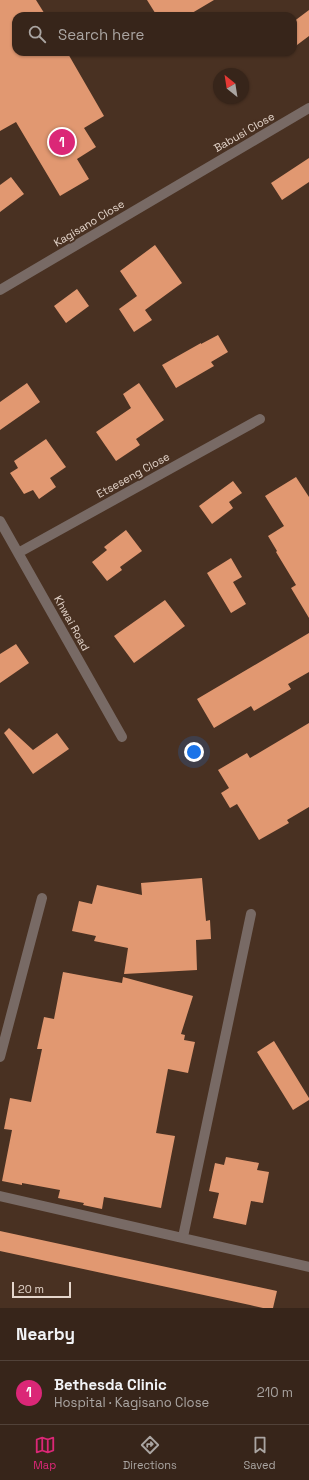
<!DOCTYPE html>
<meta charset="utf-8">
<style>
body{margin:0;font-family:"Space Grotesk",sans-serif;background:#3e2d23;color:#f1f3f6}
.compass{position:absolute;left:213px;top:68px;width:36px;height:36px;border-radius:50%;background:#37251a;box-shadow:0 1px 3px #0004;rotate:330deg}
.scale{position:absolute;left:12px;bottom:10px;width:59px;box-sizing:border-box;padding-left:4px;border:2px solid #e4d5cb;border-top:0;font-size:11px;line-height:14px;white-space:nowrap;color:#e4d5cb;-webkit-text-stroke:3px #493122;paint-order:stroke}
.you{position:absolute;left:194px;top:752px;width:14px;height:14px;margin:-10px;border:3px solid #fff;border-radius:50%;background:#1a73e8;box-shadow:0 0 0 6px #1a73e833}
.badge{display:grid;place-items:center;width:26px;height:26px;border-radius:50%;background:#db2777;color:#fff;font-size:13px;font-weight:700}
.pin{position:absolute;translate:-50% -50%;border:2px solid #fff;box-shadow:0 1px 4px #0006}
.list{margin:0;padding:0;list-style:none}
h2{display:flex;justify-content:space-between;align-items:center;height:52px;margin:0;padding:0 16px;font-size:17px}
h2 small{font-size:13px;font-weight:400;color:#aaa5a2}
.list li{display:grid;grid-template-columns:26px 1fr auto;gap:12px;align-items:center;box-sizing:border-box;height:64px;padding:0 16px;border-top:1px solid #514239}
.list b{display:block;font-size:15px;white-space:nowrap}
.list p{margin:0;font-size:13px;white-space:nowrap;color:#aaa5a2}
.list em{font-size:13px;font-style:normal;color:#aaa5a2}
.icon{flex:none;width:22px;height:22px;fill:none;stroke:currentColor;stroke-width:2;stroke-linecap:round;stroke-linejoin:round}
.map{position:relative;flex:none;width:309px;height:1308px;overflow:hidden}
.search{position:absolute;background:#37251a;box-shadow:0 1px 3px #0004;left:12px;right:12px;top:12px;height:44px;display:flex;align-items:center;gap:10px;box-sizing:border-box;padding:0 14px;border-radius:12px;color:#aaa5a2;font-size:15px}
.sheet{height:116px;background:#37251a}
nav{display:flex;justify-content:space-around;align-items:center;box-sizing:border-box;height:56px;border-top:1px solid #514239;background:#37251a;font-size:11px;color:#aaa5a2}
nav a{display:grid;justify-items:center;gap:2px}
nav .on{color:#db2777}
.map>svg:first-child{display:block}
</style>
<div class="map">
<svg width="309" height="1308" viewBox="0 0 309 1308">
<rect width="100%" height="100%" fill="#493122"/>
<!-- building -->
<path fill="#e19871" d="M 0,0 L 36,0 L 46,16 L 16,16 L 16,52 L 67,52 L 104,116 L 84,128 L 96,147 L 77,159 L 89,179 L 60,196 L 16,122 L 0,131 Z
M 147,0 L 214,0 L 187,16 L 157,16 Z
M 309,10 L 309,36 L 293,48 L 293,22 Z
M 309,158 L 309,182 L 282,200 L 271,183 Z
M 11,177 L 24,194 L 0,212 L 0,185 Z
M 155,245 L 182,283 L 145,310 L 152,320 L 134,332 L 119,309 L 137,296 L 120,271 Z
M 77,289 L 89,306 L 66,323 L 54,306 Z
M 218,335 L 228,352 L 211,362 L 214,366 L 176,388 L 162,365 L 201,343 L 201,344 Z
M 27,383 L 40,402 L 0,430 L 0,402 Z
M 139,383 L 164,420 L 136,439 L 140,445 L 116,461 L 96,432 L 131,408 L 123,394 Z
M 46,439 L 66,467 L 50,478 L 56,487 L 39,499 L 33,490 L 24,494 L 10,473 L 18,468 L 14,461 Z
M 296,477 L 309,497 L 309,618 L 291,588 L 296,585 L 276,552 L 277,551 L 268,536 L 284,526 L 265,496 Z
M 233,481 L 242,493 L 229,502 L 233,508 L 212,524 L 199,506 Z
M 126,530 L 142,551 L 120,567 L 122,570 L 107,581 L 92,562 L 107,550 L 104,547 Z
M 231,558 L 242,577 L 233,582 L 246,604 L 231,613 L 207,573 Z
M 165,600 L 185,626 L 134,663 L 114,636 Z
M 309,633 L 309,672 L 288,684 L 291,689 L 254,711 L 251,706 L 214,728 L 197,699 Z
M 16,644 L 29,663 L 0,683 L 0,654 Z
M 309,723 L 309,807 L 287,820 L 289,823 L 259,840 L 237,804 L 230,808 L 221,793 L 229,788 L 218,770 L 247,753 L 250,758 Z
M 9,728 L 33,750 L 57,733 L 69,749 L 33,774 L 4,733 Z
M 202,878 L 206,921 L 210,920 L 211,939 L 196,940 L 197,970 L 124,974 L 128,948 L 94,941 L 96,936 L 72,931 L 79,901 L 92,904 L 97,885 L 142,895 L 141,883 Z
M 63,972 L 122,983 L 123,977 L 193,996 L 181,1034 L 185,1035 L 184,1040 L 195,1042 L 188,1073 L 168,1069 L 156,1133 L 175,1136 L 161,1208 L 104,1197 L 102,1209 L 83,1205 L 84,1203 L 58,1198 L 60,1190 L 22,1183 L 22,1185 L 2,1181 L 12,1130 L 4,1129 L 10,1098 L 31,1102 L 42,1049 L 37,1049 L 44,1017 L 54,1019 Z
M 274,1041 L 309,1098 L 309,1100 L 293,1110 L 257,1052 Z
M 226,1157 L 259,1163 L 257,1170 L 269,1172 L 263,1203 L 251,1201 L 246,1225 L 213,1218 L 219,1193 L 209,1191 L 215,1163 L 224,1165 Z
M 0,1231 L 277,1291 L 273,1308 L 263,1308 L 250,1305 L 0,1251 Z"/>
<g fill="none" stroke-linecap="round" stroke-linejoin="round">
<!-- minor -->
<path stroke="#786a65" stroke-width="10" d="M 0,290 L 309,108
M 0,521 L 122,737
M 18,553 L 260,419
M 0,1057 L 42,898
M 0,1196 L 309,1267
M 183,1237 L 251,914"/>
</g>
<g text-anchor="middle" dominant-baseline="central" stroke-width="4" stroke-linejoin="round" paint-order="stroke">
<!-- street labels -->
<g font-size="11" fill="#e4d5cb" stroke="#493122">
<text transform="translate(244 132) rotate(-30)">Babusi Close</text>
<text transform="translate(89 223) rotate(-31)">Kagisano Close</text>
<text transform="translate(133 475) rotate(-29)">Etseseng Close</text>
<text transform="translate(72 623) rotate(61)">Khwai Road</text>
</g>
</g>
</svg>
<svg class="compass" viewBox="-18 -18 36 36"><path d="M0-13l5 13h-10z" fill="#e53935"/><path d="M0 13l5-13h-10z" fill="#aaa5a2"/></svg>
<div class="scale">20 m</div>
<div class="you"></div>
<div class="pin badge" style="left:62px;top:142px">1</div>
<div class="search"><svg class="icon" aria-label="search" viewBox="0 0 24 24"><circle cx="10" cy="10" r="6"/><path d="M15 15l6 6"/></svg>Search here</div>
</div>
<section class="sheet">
<h2>Nearby<small></small></h2>
<ul class="list">
<li><span class="badge">1</span><div><b>Bethesda Clinic</b><p>Hospital · Kagisano Close</p></div><em>210 m</em></li>
</ul>
</section>
<nav>
<a class="on"><svg class="icon" aria-label="map" viewBox="0 0 24 24"><path d="M3 6l6-2 6 2 6-2v14l-6 2-6-2-6 2zM9 4v14M15 6v14"/></svg>Map</a>
<a><svg class="icon" aria-label="directions" viewBox="0 0 24 24"><path d="M12 3l9 9-9 9-9-9zM9 14v-3h6M13 9l2 2-2 2"/></svg>Directions</a>
<a><svg class="icon" aria-label="saved" viewBox="0 0 24 24"><path d="M7 4h10v16l-5-4-5 4z"/></svg>Saved</a>
</nav>
